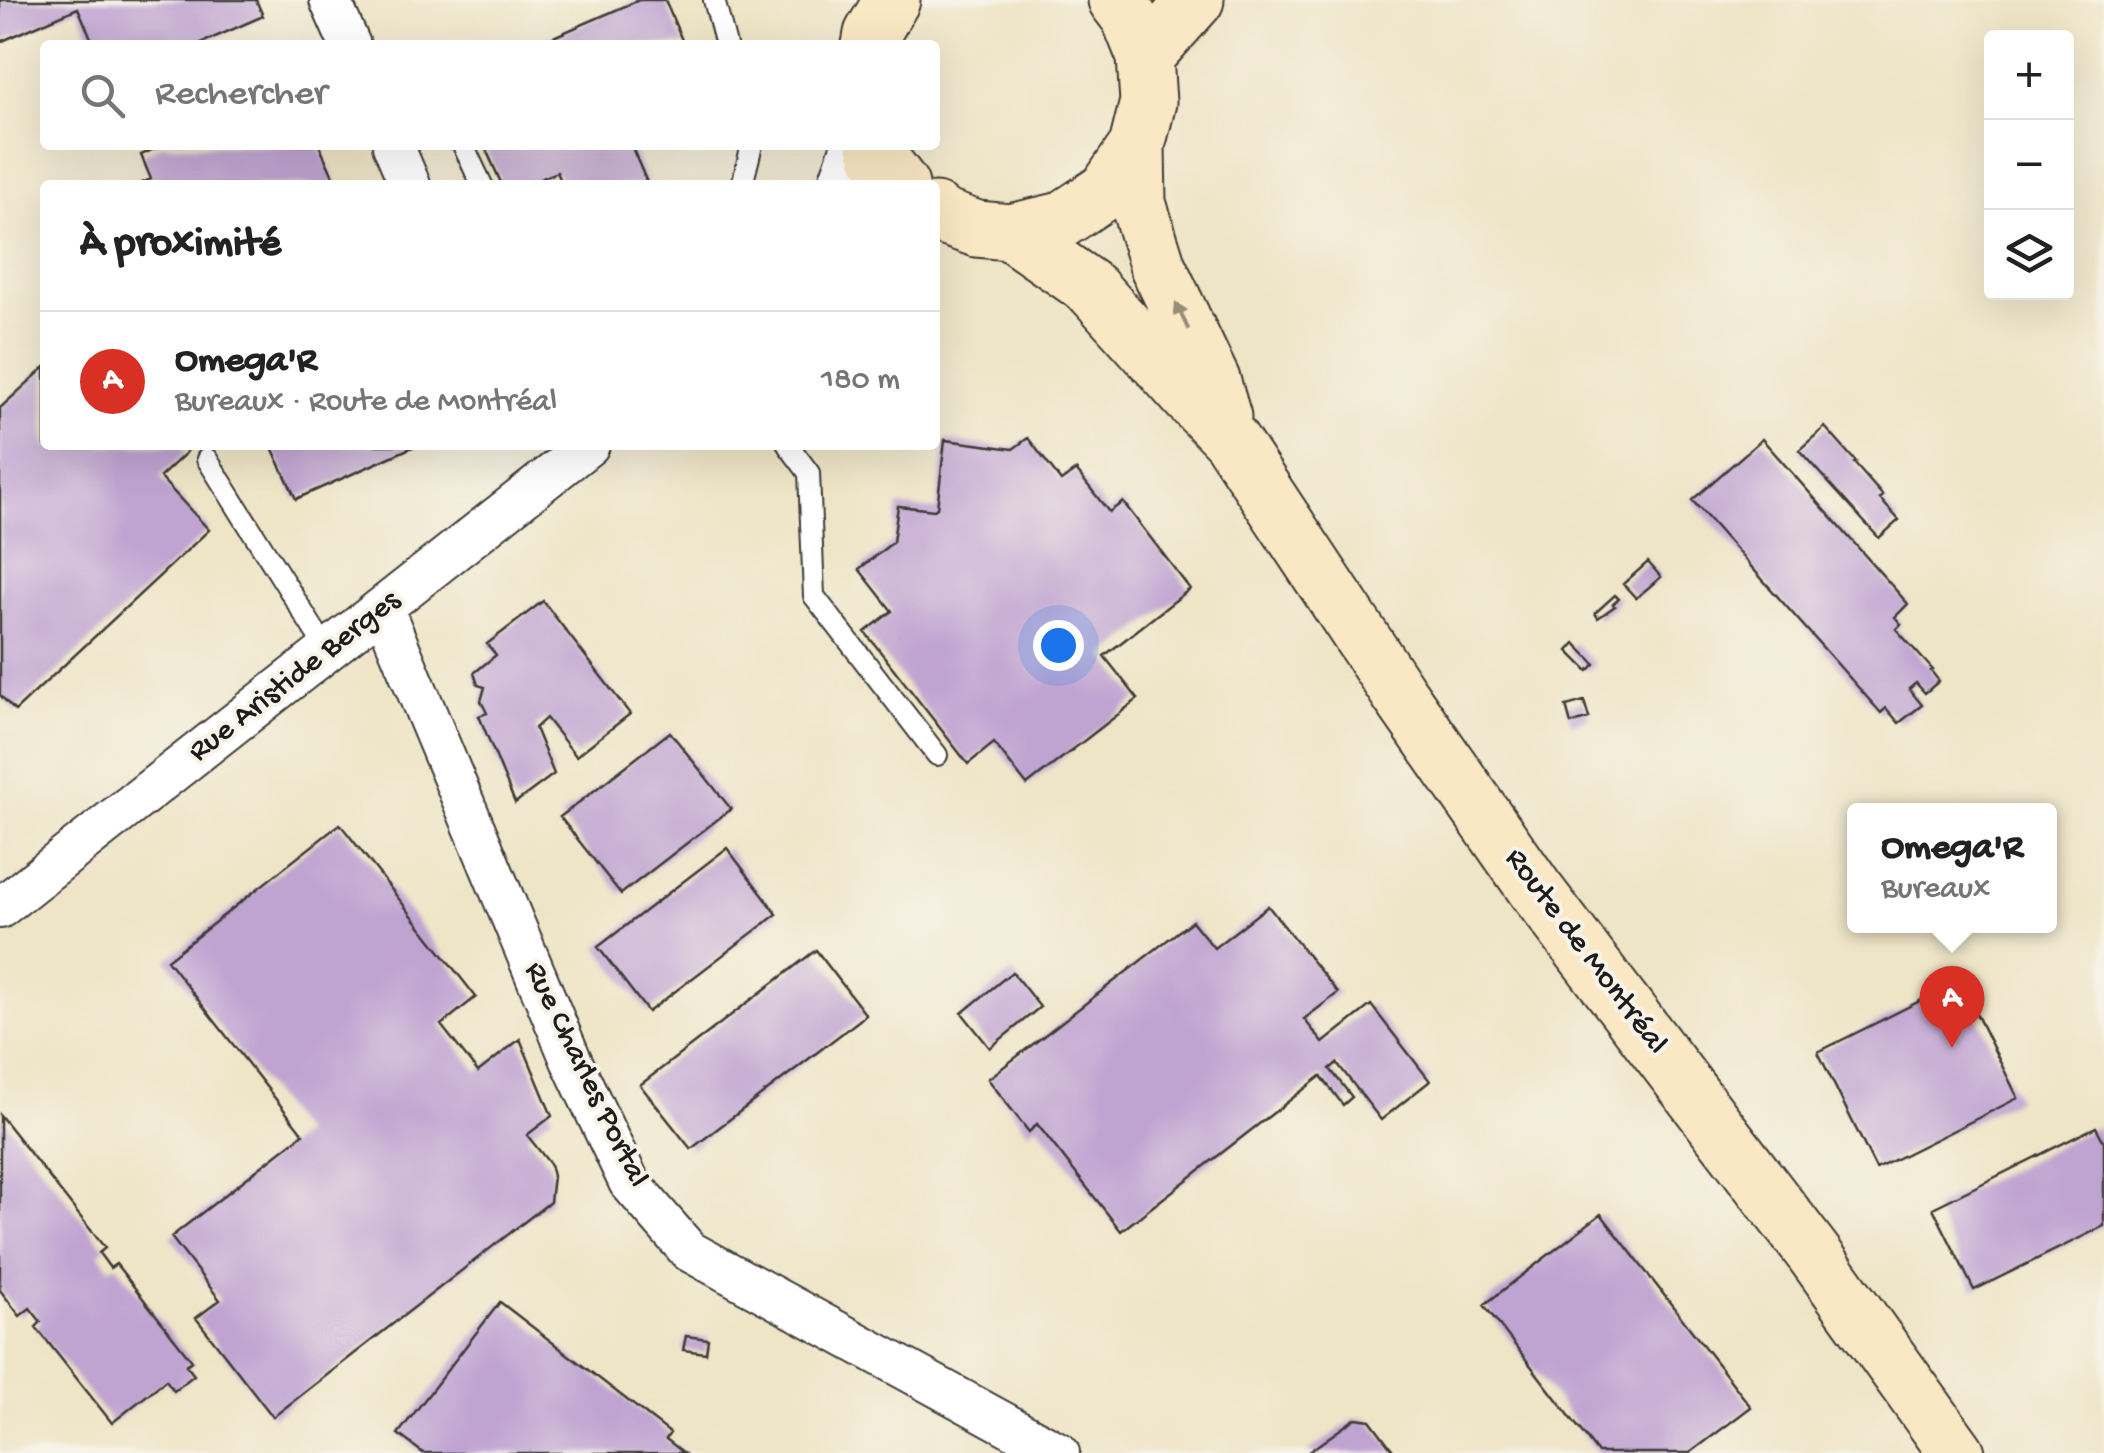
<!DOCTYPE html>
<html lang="fr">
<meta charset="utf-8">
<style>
body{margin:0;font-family:"Gochi Hand",sans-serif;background:#f6f6f6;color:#222}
.controls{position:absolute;right:30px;top:30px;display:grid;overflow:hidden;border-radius:10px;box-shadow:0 10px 40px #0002}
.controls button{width:90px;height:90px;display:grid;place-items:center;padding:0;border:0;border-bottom:2px solid #e0e0e0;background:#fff;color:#222;font:50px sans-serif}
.you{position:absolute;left:1058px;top:645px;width:35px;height:35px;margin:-25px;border:8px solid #fff;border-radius:50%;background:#1a73e8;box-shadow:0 0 0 15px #1a73e833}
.badge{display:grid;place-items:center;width:65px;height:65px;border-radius:50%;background:#d93025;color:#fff;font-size:32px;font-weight:700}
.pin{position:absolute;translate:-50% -82px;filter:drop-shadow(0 2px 5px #0008)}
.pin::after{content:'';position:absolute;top:52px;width:35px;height:30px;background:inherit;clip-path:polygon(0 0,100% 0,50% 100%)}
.popup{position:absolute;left:1847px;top:803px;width:210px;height:130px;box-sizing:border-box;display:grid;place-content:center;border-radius:10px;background:#fff;filter:drop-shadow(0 2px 8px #0005);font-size:32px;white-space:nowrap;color:#767676}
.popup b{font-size:38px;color:#222}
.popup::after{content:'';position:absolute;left:50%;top:100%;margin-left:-20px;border:20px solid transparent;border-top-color:#fff}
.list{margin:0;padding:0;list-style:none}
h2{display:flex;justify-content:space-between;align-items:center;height:130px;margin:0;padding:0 40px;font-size:42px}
h2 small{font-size:32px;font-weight:400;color:#767676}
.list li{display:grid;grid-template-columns:65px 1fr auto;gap:30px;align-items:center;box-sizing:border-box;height:140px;padding:0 40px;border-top:2px solid #e0e0e0}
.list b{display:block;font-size:38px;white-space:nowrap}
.list p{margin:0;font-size:32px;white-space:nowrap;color:#767676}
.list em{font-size:32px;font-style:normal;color:#767676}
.icon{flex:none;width:55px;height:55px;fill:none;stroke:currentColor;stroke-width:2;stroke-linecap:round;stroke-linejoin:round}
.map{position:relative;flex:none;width:2104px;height:1453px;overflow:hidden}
.search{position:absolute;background:#fff;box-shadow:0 10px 40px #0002;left:40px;top:40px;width:900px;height:110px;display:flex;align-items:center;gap:25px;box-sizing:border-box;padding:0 35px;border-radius:10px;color:#767676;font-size:38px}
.panel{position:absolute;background:#fff;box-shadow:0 10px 40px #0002;left:40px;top:180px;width:900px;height:270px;border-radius:10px}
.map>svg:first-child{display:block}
</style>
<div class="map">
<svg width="2104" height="1453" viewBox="0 0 2104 1453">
<rect width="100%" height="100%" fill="#f7f3e8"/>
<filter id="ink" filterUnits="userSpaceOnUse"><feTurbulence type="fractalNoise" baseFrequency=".01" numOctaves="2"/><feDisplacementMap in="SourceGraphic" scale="20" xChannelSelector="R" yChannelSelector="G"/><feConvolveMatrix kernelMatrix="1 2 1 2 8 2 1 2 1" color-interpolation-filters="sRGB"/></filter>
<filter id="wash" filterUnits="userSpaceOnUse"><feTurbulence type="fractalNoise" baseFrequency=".0048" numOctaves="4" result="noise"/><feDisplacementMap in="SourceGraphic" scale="40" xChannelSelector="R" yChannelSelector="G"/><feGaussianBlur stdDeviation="2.25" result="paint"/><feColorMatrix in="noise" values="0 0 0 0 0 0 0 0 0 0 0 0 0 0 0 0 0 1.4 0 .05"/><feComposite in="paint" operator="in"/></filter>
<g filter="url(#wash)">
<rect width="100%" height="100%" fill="#eee4c6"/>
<g id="blocks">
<!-- building -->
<path fill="#bfa3d1" d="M 0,0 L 256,0 L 263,16 L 197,45 L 94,45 L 78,8 L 0,42 Z
M 639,0 L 665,0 L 684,45 L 535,45 Z
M 162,145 L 319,145 L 337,185 L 138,185 L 151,179 L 141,155 Z
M 484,145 L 631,145 L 648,185 L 563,185 L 557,172 L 526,185 L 502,185 Z
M 45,367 L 45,445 L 181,445 L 187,452 L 160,477 L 209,530 L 15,711 L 0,695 L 0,408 Z
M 1825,427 L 1856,462 L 1854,463 L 1883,496 L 1880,499 L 1899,520 L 1879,538 L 1799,450 Z
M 1028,438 L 1061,481 L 1076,470 L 1109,512 L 1123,502 L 1190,589 L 1104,656 L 1138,699 L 1027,785 L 994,743 L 968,764 L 865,632 L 892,611 L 859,569 L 893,542 L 898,506 L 934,510 L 937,508 L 945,440 L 1013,449 Z
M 1762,439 L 1908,604 L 1895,617 L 1901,624 L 1896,629 L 1933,670 L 1931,671 L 1939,681 L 1925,693 L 1916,683 L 1909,689 L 1922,705 L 1899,723 L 1886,708 L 1881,713 L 1692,500 Z
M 271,445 L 417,445 L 296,499 Z
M 1648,562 L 1661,577 L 1636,598 L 1623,584 Z
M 1615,595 L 1619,599 L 1613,604 L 1615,606 L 1598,618 L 1595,613 Z
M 543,601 L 630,714 L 576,756 L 546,718 L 535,728 L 554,774 L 515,803 L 479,716 L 487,713 L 481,701 L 485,687 L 478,685 L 474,673 L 496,655 L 487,644 Z
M 1575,643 L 1595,664 L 1588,671 L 1568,651 Z
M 1584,701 L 1589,718 L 1571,724 L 1566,706 Z
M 670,732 L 731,809 L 621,894 L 560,817 Z
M 340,824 L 476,997 L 441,1025 L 478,1072 L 520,1039 L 552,1116 L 527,1135 L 550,1164 L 553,1176 L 550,1202 L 273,1417 L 196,1318 L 220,1300 L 171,1237 L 303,1134 L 167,960 Z
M 727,848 L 777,914 L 648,1012 L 598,947 Z
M 1268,906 L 1338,993 L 1304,1019 L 1323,1043 L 1371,1005 L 1430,1081 L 1381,1120 L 1337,1063 L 1330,1069 L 1352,1097 L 1343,1105 L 1321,1076 L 1121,1231 L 1037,1124 L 1029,1132 L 988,1079 L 1192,921 L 1214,948 Z
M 816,950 L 866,1015 L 691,1149 L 640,1085 Z
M 1012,972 L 1040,1007 L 990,1048 L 962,1013 Z
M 1960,981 L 2018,1098 L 1876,1169 L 1818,1052 Z
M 0,1115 L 105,1248 L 99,1253 L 110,1268 L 116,1264 L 192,1361 L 186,1365 L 194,1375 L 174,1391 L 166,1380 L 112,1423 L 36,1327 L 41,1322 L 30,1308 L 20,1316 L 0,1290 Z
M 2096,1127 L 2104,1142 L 2104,1226 L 1974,1290 L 1933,1208 Z
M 1601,1214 L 1751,1407 L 1690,1453 L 1598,1453 L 1484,1305 Z
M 500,1302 L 670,1433 L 666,1439 L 684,1453 L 423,1453 L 398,1434 Z
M 686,1336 L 708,1339 L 706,1353 L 683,1350 Z
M 1356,1418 L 1370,1420 L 1395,1453 L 1307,1453 Z"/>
</g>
</g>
<g filter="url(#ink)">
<use href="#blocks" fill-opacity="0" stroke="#3c3a36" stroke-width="2.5"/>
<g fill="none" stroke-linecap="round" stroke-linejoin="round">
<defs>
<path id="lane" d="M 714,0 L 726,45
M 463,145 L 482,185
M 742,185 L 752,145
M 788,445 L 809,473 L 814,596 L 937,755
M 207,459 L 328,652"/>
<path id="street" d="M 330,0 L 350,45
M 393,145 L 410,185
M 838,185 L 852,145
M 383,609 L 571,1060 L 629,1182 L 689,1251 L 1059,1453
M 0,908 L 589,445"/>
<path id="secondary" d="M 870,45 L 872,34 L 892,0
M 1145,57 L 1196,0
M 875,145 L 878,155 L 901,185
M 1137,146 L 1138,203 L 1158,267 L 1212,380 L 1223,417
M 935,211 L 943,217 L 977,229 L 1010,232 L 1062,220 L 1107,190 L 1137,146 L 1148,102 L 1145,57 L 1129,17 L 1116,0
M 1010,232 L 1092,289 L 1191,399 L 1230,439 L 1399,694 L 1535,889 L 1814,1254 L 1957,1453"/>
</defs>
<!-- lane casing -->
<use href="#lane" stroke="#3c3a36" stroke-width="24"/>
<!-- street casing -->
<use href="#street" stroke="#3c3a36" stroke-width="44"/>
<!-- secondary casing -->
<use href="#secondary" stroke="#3c3a36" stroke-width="59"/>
<!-- lane -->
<use href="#lane" stroke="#fff" stroke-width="20"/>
<!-- street -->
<use href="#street" stroke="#fff" stroke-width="40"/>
<!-- secondary -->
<use href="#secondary" stroke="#fae7c3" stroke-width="55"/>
</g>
<!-- one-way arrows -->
<defs><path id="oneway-solid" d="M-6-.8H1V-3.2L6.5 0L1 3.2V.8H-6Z" transform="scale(2.5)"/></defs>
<use fill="#968c78" href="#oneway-solid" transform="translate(1182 316) rotate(-115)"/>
</g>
<g text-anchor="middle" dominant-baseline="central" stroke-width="8" stroke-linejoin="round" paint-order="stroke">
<!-- street labels -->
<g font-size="32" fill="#1c1c1c" stroke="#f7f3e8">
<text transform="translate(295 677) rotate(-38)">Rue Aristide Berges</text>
<text transform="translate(1585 952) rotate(53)">Route de Montréal</text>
<text transform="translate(585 1075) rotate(64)">Rue Charles Portal</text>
</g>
</g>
</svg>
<div class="controls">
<button>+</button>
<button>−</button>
<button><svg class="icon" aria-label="layers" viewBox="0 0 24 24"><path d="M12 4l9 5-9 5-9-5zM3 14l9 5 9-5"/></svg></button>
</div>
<div class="you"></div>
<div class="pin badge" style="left:1952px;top:1048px">A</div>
<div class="popup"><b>Omega'R</b>Bureaux</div>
<div class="search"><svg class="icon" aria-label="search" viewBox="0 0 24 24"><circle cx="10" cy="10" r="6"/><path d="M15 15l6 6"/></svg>Rechercher</div>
<section class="panel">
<h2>À proximité<small></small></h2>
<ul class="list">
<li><span class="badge">A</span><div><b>Omega'R</b><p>Bureaux · Route de Montréal</p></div><em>180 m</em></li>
</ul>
</section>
</div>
